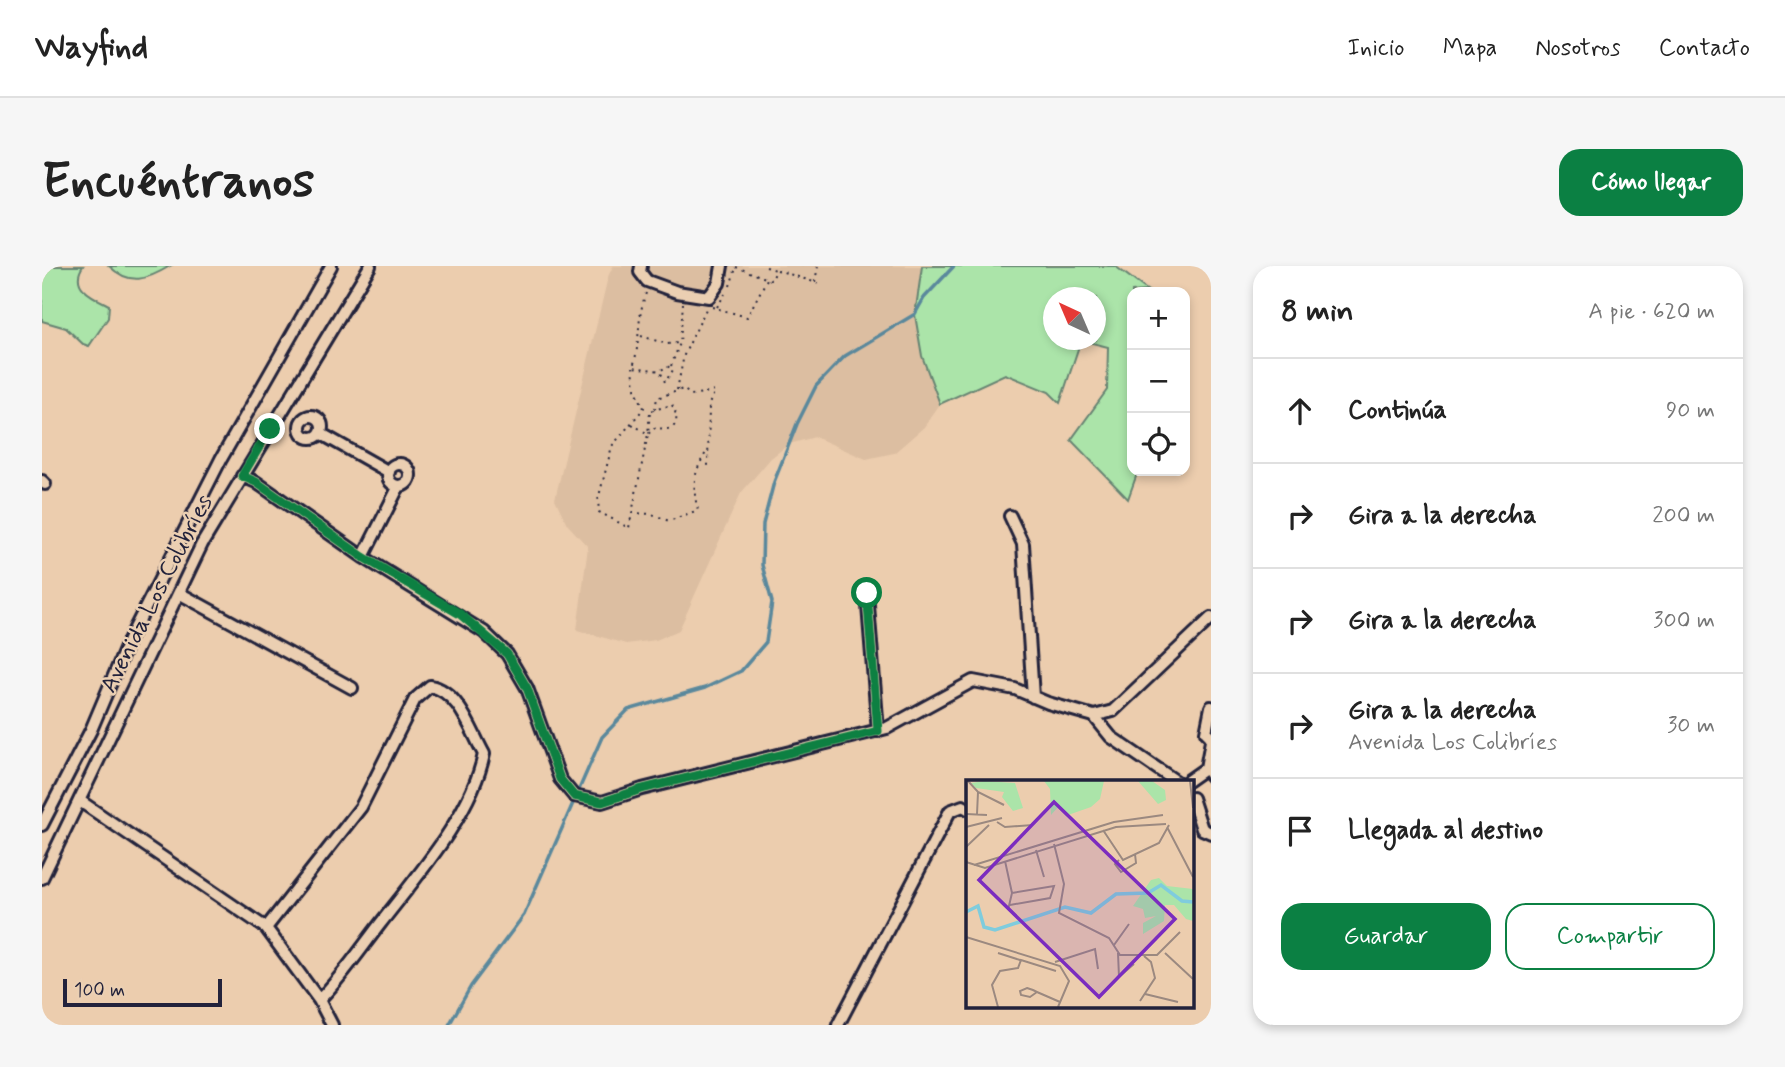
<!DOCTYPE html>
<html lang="es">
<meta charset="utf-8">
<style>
body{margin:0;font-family:Mynerve,sans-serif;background:#f6f6f6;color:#222}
.controls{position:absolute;right:21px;top:21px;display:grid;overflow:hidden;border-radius:14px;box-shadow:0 4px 10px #0003}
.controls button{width:63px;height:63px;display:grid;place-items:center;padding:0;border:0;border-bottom:2px solid #e0e0e0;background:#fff;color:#222;font:35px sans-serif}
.compass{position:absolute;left:1001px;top:21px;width:63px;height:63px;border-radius:50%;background:#fff;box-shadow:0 4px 10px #0003;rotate:316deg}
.scale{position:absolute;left:21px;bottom:18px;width:159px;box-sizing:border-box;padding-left:7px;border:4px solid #22223b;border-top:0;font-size:19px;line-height:24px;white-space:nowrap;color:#22223b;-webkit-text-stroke:5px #ebcfb2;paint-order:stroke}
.stop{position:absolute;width:21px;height:21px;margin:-16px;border:5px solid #0b8043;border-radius:50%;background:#fff}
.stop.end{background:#0b8043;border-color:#fff;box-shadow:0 2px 7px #0008}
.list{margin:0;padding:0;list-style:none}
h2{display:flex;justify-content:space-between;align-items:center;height:91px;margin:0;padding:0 28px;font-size:30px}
h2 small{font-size:23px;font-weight:400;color:#767676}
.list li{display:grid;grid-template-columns:46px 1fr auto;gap:21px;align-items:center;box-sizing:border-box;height:105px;padding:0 28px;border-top:2px solid #e0e0e0}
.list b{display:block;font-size:26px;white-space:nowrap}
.list p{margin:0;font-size:23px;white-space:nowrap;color:#767676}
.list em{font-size:23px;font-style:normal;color:#767676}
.actions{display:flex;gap:14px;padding:21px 28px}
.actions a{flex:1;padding:16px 0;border:2px solid #0b8043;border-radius:21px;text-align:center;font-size:24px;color:#0b8043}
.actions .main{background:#0b8043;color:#fff}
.icon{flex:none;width:38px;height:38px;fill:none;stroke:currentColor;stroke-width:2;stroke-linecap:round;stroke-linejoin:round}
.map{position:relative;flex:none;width:1169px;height:759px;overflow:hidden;border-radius:21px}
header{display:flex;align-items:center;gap:42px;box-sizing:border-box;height:98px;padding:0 35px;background:#fff;border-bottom:2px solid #e0e0e0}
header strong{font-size:33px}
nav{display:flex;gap:38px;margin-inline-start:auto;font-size:24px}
.intro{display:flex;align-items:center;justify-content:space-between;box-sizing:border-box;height:168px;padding:0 42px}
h1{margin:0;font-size:49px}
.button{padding:18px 32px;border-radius:21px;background:#0b8043;color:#fff;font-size:24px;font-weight:700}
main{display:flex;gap:42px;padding:0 42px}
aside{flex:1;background:#fff;border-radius:21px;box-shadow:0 4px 10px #0003}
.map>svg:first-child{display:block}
</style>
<header>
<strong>Wayfind</strong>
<nav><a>Inicio</a><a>Mapa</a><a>Nosotros</a><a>Contacto</a></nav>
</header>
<div class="intro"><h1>Encuéntranos</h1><a class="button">Cómo llegar</a></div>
<main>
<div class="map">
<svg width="1169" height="759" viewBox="0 0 1169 759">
<rect width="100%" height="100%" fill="#eccdae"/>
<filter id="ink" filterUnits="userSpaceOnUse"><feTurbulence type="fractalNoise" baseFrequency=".0143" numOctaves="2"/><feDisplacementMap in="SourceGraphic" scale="14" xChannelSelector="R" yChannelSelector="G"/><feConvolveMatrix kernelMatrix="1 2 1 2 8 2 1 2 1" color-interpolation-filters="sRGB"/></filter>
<g filter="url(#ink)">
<!-- built -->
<path fill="#dcbea1" d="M 571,0 L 880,0 L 873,49 L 880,90 L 898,138 L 882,161 L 852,187 L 824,193 L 773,171 L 747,178 L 729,192 L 699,227 L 637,364 L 614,374 L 584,378 L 535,364 L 546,281 L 525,258 L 513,233 L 566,11 Z"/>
<!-- green -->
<path fill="#abe4a9" stroke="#668372" stroke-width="2" fill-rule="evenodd" d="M 0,0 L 41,0 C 27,21 51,31 67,39 L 66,52 L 47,80 L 41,78 L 24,62 L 0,55 Z
M 67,0 L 128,0 C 105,14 88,20 67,0 Z
M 880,0 L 1073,0 L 1106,25 L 1090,26 L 1090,205 L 1096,205 L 1086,233 L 1029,174 L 1065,124 L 1066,81 L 1039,74 L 1018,137 L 1007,126 L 963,108 L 898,138 L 880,90 L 873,49 ZM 1012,32 L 1054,32 L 1054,74 L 1012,74 Z"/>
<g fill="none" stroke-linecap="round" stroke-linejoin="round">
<!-- stream -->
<path stroke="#5a889c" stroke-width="3.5" d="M 407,759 L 429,720 L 482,649 L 560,471 L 586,444 L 663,422 L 699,405 L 724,376 L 730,336 L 720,299 L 721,258 L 732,216 L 755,158 L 774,120 L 803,90 L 873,48 L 882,32 L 912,0"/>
<defs>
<path id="minor" d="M 599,0 L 598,6 L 605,15 L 635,26 L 667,31 L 677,17 L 680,0
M258 161a11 11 0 1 1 22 0a11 11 0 1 1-22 0Z
M 278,167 L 347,206
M346 209a11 11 0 1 1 22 0a11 11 0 1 1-22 0Z
M 200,210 L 214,216 L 321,291 L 442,366 L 465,388 L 485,422 L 518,513 L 532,530 L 560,536 L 600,523 L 845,462 L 931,415 L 973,423 L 1006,437 L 1052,450 L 1071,445 L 1169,352
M 0,215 L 3,218
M 968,250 L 981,278 L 991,431
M 321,291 L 357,220
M 137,327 L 310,422
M 825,327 L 836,465
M 1169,441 L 1164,466 L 1169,471
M 1052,450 L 1069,471 L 1135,516
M 1169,475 L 1164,502 L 1169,510
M 1144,516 L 1164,502
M 1150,532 L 1160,563 L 1169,567
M 38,535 L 224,662 L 277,734 L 290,759
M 0,559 L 49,464 L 87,374 L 179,193 L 289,0
M 0,612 L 160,278 L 328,0
M 224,662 L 319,541 L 373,433 L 388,420 C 417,425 429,465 442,488 C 430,548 375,610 338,658 C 318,684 300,711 277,734
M 796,759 L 908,545 L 921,540 L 926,543"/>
</defs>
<!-- minor casing -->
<use href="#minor" stroke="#22223b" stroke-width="16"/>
<!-- path -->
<path stroke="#22223b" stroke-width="2" stroke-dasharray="2 5" stroke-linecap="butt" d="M 694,1 L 729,14 L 735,4 L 781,19
M 724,1 L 734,4
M 773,16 L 776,0
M 688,20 L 694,2
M 604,27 C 594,54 599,75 591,101 L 618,105 L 625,100 L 631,104 L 623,116 L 618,105
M 670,41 L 705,51 L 725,13
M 675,41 L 683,28
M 599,70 L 625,78 L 637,77
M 629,100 L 638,77 L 641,37
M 635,124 L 642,89 L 664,43
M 630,139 C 639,155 634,168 614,161 L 606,168 L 608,145 Z
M 613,143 L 615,132 L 641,123 L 649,129 L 673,125 L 667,138 L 666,200
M 590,158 L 606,168 L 587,262 L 557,246 L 556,234 L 570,180 L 602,142 L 593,122 L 591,101
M 590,247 L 610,248 L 627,255 L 656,244 C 650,222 651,206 664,187"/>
<!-- minor -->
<use href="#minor" stroke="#ebcfb2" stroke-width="10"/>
</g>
</g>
<g fill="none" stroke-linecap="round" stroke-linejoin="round" filter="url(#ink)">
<!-- route -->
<path stroke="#0b8043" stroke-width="9" d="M 228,163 L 200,210 L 214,216 L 321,291 L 418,348 L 465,388 L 485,422 L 518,513 L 532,530 L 560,536 L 600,523 L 836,465 L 825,327"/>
</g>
<g text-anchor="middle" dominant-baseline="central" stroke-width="5" stroke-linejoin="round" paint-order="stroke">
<!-- street labels -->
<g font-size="24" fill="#22223b" stroke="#ebcfb2">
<text transform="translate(115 328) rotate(-63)">Avenida Los Colibríes</text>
</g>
</g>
<!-- overview -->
<g transform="translate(924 514)">
<rect width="228" height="228" fill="#eccdae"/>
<path d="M 19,1 L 49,3 L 57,28 L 47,31 L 36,17 L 38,12 L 10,8 L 5,3 ZM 138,1 L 134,19 L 125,27 L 102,35 L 93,26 L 85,35 L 84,9 L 78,1 ZM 172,1 L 186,1 L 199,10 L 200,20 L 192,24 ZM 193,98 L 201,106 L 227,109 L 227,141 L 220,139 L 208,125 L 199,125 L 198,141 L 177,154 L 177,143 L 190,136 L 179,138 L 177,129 L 167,126 L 185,100 Z" fill="#abe4a9"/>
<path fill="none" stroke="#7fccdd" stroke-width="3.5" d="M 0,132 L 12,126 L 18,147 L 29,150 L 99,127 L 125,133 L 150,114 L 182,113 L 195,105 L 216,121 L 227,122"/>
<path fill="none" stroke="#9b8980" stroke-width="2" d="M 2,1 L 12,12 L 38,25M 224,1 L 227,28M 0,34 L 21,35M 11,34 L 12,12M 31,42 L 39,47 L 67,45M 0,47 L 36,38M 201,47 L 227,97M 137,50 L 157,80 L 193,63 L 203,45M 88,64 L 98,104 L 93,133 L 143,158 L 154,175 L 191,175 L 214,152M 0,67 L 23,45M 70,70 L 78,97M 153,80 L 149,84 L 155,92 L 170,83 L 169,74M 39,81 L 46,113 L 42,130M 0,82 L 19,88 L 150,47 L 200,44M 8,85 L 148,42 L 197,35M 44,125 L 84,118 L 88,106 L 46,113M 0,157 L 94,186 L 103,201 L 92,227M 148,165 L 163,144M 32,173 L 54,180M 152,173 L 153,197 L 168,184M 199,173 L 227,199M 89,182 L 129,169 L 132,189M 61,208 L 67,210 L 71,212 L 64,217 L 55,215 L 54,211 ZM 71,212 L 94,222M 179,214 L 212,222M 174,221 L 189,198 L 185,182 L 178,176M 32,227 L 26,205 L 34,191 L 52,188 L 55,180 L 90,191"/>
<path fill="#7b2cbf" fill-opacity="0.15" stroke="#7b2cbf" stroke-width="3.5" d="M 88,22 L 209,139 L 133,217 L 13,100 Z"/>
<rect width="228" height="228" fill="none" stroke="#22223b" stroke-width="3.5"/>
</g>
</svg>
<div class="controls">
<button>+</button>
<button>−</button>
<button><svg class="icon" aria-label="locate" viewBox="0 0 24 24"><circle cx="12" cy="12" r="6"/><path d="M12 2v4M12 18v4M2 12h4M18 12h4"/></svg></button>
</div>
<svg class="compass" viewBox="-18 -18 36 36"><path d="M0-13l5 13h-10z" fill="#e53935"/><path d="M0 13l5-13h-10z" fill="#767676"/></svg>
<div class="scale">100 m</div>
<div class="stop" style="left:825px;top:327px"></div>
<div class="stop end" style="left:228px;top:163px"></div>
</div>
<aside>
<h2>8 min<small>A pie · 620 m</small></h2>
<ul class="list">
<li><svg class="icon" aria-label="ahead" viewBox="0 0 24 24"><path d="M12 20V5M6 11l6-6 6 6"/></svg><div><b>Continúa</b></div><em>90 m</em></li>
<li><svg class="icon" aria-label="right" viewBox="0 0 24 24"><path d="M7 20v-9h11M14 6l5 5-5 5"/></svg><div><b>Gira a la derecha</b></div><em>200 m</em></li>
<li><svg class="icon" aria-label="right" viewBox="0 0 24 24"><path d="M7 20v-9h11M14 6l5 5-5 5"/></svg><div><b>Gira a la derecha</b></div><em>300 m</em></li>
<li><svg class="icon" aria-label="right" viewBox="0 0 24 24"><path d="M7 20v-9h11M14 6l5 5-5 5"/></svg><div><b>Gira a la derecha</b><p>Avenida Los Colibríes</p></div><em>30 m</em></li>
<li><svg class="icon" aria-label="arrive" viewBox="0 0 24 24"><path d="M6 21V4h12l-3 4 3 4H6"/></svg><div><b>Llegada al destino</b></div></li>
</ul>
<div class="actions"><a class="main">Guardar</a><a>Compartir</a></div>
</aside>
</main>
